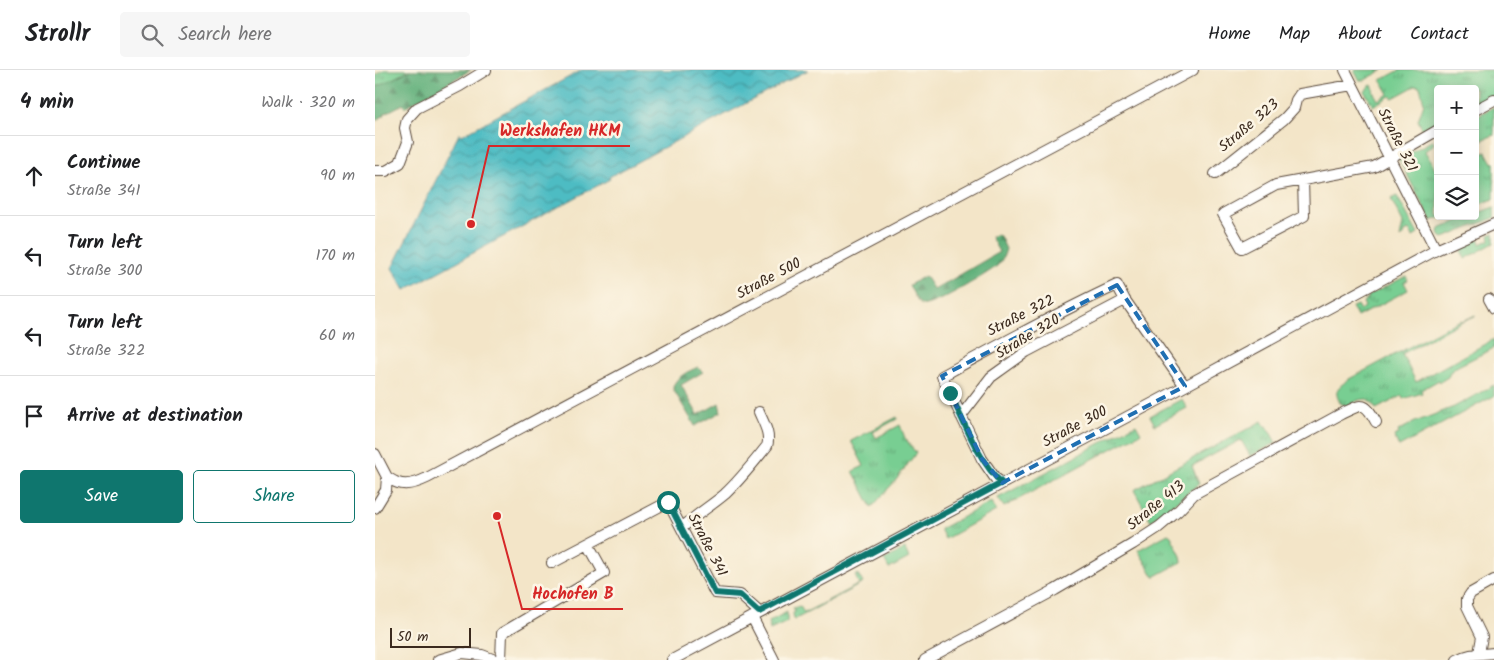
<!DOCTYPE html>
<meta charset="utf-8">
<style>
body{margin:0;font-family:Kalam,sans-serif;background:#f6f6f6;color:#202124}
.controls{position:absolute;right:15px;top:15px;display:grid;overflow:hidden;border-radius:5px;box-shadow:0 2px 12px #0003}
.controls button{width:45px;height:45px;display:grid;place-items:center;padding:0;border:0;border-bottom:1px solid #e0e0e0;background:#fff;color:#202124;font:25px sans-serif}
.scale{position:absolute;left:15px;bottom:12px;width:81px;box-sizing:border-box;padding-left:5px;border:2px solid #3b2a1e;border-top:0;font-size:14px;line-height:18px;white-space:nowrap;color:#3b2a1e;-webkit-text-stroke:4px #fcf5e5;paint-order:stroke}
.stop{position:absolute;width:15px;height:15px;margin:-11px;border:4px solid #0f766e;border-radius:50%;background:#fff}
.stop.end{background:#0f766e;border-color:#fff;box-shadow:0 1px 5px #0008}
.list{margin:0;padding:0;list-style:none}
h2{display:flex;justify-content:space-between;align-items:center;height:65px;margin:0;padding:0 20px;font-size:21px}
h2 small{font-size:16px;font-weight:400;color:#757577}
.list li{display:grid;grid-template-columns:32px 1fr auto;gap:15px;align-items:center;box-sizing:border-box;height:80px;padding:0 20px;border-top:1px solid #e0e0e0}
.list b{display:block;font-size:19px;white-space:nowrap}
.list p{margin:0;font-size:16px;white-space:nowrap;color:#757577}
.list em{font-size:16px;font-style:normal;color:#757577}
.actions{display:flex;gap:10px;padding:15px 20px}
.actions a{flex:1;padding:11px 0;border:1px solid #0f766e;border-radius:5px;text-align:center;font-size:18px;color:#0f766e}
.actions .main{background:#0f766e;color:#fff}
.icon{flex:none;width:28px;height:28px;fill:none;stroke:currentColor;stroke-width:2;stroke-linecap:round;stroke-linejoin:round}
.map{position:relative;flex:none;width:1119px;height:590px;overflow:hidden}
header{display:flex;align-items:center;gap:30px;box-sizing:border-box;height:70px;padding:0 25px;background:#fff;border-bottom:1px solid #e0e0e0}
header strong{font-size:24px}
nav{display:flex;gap:28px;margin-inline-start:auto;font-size:18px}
.search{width:350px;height:45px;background:#f6f6f6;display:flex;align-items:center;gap:12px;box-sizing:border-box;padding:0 18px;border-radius:5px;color:#757577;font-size:19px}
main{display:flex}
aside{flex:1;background:#fff}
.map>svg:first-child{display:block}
</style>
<header>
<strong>Strollr</strong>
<div class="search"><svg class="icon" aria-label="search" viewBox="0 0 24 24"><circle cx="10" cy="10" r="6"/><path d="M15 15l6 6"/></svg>Search here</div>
<nav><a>Home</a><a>Map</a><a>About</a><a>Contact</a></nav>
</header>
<main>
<aside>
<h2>4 min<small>Walk · 320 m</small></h2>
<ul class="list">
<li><svg class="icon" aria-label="ahead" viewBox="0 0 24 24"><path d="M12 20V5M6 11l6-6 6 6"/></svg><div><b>Continue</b><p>Straße 341</p></div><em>90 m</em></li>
<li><svg class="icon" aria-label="left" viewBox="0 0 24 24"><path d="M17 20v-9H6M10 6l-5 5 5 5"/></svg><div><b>Turn left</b><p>Straße 300</p></div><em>170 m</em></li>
<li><svg class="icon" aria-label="left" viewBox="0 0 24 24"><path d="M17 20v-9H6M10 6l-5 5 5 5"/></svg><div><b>Turn left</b><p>Straße 322</p></div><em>60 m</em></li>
<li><svg class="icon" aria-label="arrive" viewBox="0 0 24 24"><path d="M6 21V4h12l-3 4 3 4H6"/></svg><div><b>Arrive at destination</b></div></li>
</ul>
<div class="actions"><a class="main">Save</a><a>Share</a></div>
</aside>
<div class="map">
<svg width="1119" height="590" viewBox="0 0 1119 590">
<defs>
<pattern id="grass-tufts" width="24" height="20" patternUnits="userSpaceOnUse" patternTransform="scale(1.25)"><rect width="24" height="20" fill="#78ce92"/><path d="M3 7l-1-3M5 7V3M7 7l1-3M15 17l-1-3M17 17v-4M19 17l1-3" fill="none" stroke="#64a777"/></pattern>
<pattern id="forest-firs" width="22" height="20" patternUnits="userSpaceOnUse" patternTransform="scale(1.25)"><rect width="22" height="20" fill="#62b17c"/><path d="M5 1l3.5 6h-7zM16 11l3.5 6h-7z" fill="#529065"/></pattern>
<pattern id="water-waves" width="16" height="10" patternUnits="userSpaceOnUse" patternTransform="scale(1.25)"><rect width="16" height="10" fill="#4ebcc3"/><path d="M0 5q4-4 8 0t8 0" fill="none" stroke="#42999e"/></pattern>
</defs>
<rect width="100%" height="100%" fill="#fcf5e5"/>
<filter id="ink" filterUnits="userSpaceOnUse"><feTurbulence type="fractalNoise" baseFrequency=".02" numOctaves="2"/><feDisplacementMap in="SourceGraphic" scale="10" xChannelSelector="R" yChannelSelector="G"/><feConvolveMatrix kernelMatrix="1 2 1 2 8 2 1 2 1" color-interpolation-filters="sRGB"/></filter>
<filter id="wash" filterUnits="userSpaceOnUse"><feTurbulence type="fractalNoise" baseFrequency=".0096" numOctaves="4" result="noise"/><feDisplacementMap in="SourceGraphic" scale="20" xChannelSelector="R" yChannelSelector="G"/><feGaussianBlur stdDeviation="1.12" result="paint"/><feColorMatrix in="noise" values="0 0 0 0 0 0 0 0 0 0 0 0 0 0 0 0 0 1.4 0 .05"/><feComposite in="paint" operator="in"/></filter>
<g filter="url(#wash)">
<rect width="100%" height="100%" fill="#f3e5c8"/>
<!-- grass -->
<path fill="url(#grass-tufts)" stroke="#5a7c58" d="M 9,0 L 35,0 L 0,18 L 0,5 Z
M 979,0 L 1008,0 L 990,10 L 984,10 Z
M 1025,0 L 1119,0 L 1119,25 L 1100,35 L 1100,19 L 1063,19 L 1063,56 L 1049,63 L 1043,50 L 1049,33 L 1045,17 L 1040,16 L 1018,28 L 1015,26 L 998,36 L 990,22 L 993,17 L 997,15 L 999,20 L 998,21 L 1003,30 L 1014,24 L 1006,10 Z
M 1119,37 L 1119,65 L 1107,70 L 1100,64 L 1101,46 Z
M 1058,70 L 1059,74 L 1050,81 L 1063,104 L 1063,146 L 1071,146 L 1056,151 L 1024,89 Z
M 1100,82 L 1104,85 L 1111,82 L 1117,93 L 1119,92 L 1119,129 L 1100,136 L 1100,127 L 1104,124 L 1100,119 Z
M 1022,126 L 1043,164 L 1038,167 L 1034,160 L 1028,163 L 1029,165 L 1025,168 L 1028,153 L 1016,129 Z
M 1119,137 L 1119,148 L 1071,167 L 1068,168 L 1065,166 L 1063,162 L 1064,159 L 1095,146 L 1100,146 L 1100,144 Z
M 1119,163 L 1119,173 L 1090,189 L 1086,181 L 1088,180 L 1086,176 L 1104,169 L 1105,174 L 1115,170 L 1114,165 Z
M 1031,206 L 1033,210 L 1029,212 L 1033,220 L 982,247 L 977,237 L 982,235 L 985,240 L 990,237 L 988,232 L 994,228 L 993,226 Z
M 1100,245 L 1100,246 L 1087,251 L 1027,284 L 1041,312 L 1119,269 L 1119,278 L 1083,296 L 1076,301 L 1073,307 L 1065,312 L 1064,310 L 1046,320 L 1047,323 L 1028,329 L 1027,326 L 1001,339 L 998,334 L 992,329 L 984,330 L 971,336 L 965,333 C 958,319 963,318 974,309 L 1081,252 L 1087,250 L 1088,251 Z
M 1119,315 L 1119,326 L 1024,377 L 1019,366 L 1024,364 L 1023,361 L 1040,352 L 1079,337 Z
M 807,329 L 812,338 L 780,355 L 775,346 Z
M 522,347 L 522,349 L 498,362 L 501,368 L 525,355 L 530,368 L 541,383 L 521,410 L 497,437 L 478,401 L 489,396 L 476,371 Z
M 887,351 L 890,356 L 892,356 L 901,373 L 875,386 L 866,370 L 817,396 L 824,414 L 776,451 L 759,420 Z
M 761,354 L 766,363 L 629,437 L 623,428 Z
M 616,432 L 621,441 L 570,469 L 565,459 Z
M 793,464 L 796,466 L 806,486 L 807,492 L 779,507 L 763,480 Z
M 530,479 L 534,488 L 514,499 L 509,490 Z
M 483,504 L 488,513 L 419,550 L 418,543 L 420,542 L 418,538 L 425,536 L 429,543 L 484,514 L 480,506 Z
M 412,542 L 412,552 L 395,560 L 393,552 Z"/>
<!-- forest -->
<path fill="url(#forest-firs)" stroke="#4e6e4d" d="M 35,0 L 96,0 L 30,37 L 28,34 L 9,44 L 10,45 L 0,51 L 0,18 Z
M 622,164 L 625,166 L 631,179 C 629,186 627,191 622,196 C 614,203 554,239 547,235 C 541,232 537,220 534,215 L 550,206 L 559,220 L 624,182 L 616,167 Z
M 323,297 L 328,302 L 306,315 L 323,345 L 344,333 L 346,342 L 320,356 L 298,319 C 298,308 314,301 323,297 Z"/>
<!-- water -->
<path fill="url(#water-waves)" stroke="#447370" d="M 207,0 L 433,0 L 234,107 L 235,109 L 30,220 L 17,198 L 84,64 L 85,64 L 87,65 Z"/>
</g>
<g filter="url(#ink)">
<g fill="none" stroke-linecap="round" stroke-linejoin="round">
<defs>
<path id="street" d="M 970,0 L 1061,180
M 1100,40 L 1119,30
M 0,101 L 11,101 L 25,93 L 33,72 L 30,58 L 32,49 L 42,38 L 85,16 L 111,0
M 840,104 L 909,49 L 919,38 L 921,30 L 925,24 L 977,15
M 928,110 L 929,146 L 867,178 L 848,144 L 901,115 L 999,97 L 1063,60
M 1114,229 L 1119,238
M 586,346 L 616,307 L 651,282 L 750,230
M 0,384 L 12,407
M 12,407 C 15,409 20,412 23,413 C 32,416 44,412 52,408 L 818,0
M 627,413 L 620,408 L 607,389 L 567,306 C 625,274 682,243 742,215 L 750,230 L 810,316
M 0,438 L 11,420 L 12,407
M 307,458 C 320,445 336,436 350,424 C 366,409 379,392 392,376 C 396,364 388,352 384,342
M 177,493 L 293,432 L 340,523 L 365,525 L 384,542
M 377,547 L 399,590
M 1104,583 L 1107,567 L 1092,536 L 1092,529 L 1096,523 L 1119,510
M 63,590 L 87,583 L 107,585 L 120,590
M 126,590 L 127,563 L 229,503 L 213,474
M 297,590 L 810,316 L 1061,180 L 1119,154
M 550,590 L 680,520 L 758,474 L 784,457 L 803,441 L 819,424 L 966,344 C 987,334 989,330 1001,352
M 1082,590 C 1098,582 1103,585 1119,583"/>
</defs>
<!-- street casing -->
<use href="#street" stroke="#574638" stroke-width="12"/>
<!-- street -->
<use href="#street" stroke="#fff" stroke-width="10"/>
</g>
</g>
<g fill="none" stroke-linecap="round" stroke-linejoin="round" filter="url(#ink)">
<!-- route -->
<path stroke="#0f766e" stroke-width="6" d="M 293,432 L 340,523 L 365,525 L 384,542 L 627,413 C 606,396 587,348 575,323"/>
</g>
<!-- marked area -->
<path fill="none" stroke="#1f6fb2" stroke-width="4" stroke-dasharray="10 6" stroke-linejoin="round" d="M 742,215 L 810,316 L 627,413 L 607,389 L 567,306 Z"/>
<g text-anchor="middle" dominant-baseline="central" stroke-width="5" stroke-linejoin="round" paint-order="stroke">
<!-- street labels -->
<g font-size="15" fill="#3b2a1e" stroke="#fcf5e5">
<text transform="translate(874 56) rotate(-40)">Straße 323</text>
<text transform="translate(1022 70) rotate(63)">Straße 321</text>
<text transform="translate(394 209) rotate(-28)">Straße 500</text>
<text transform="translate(646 246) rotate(-27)">Straße 322</text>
<text transform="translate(653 267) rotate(-31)">Straße 320</text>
<text transform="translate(700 357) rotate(-28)">Straße 300</text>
<text transform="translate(781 436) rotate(-39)">Straße 413</text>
<text transform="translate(332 475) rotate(63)">Straße 341</text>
</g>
</g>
<!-- callouts -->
<path fill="none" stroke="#d62828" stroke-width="2" d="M96 154L114 76H255M122 446L147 539H248"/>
<g fill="#d62828" stroke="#fcf5e5" stroke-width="2">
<circle cx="96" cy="154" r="5"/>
<circle cx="122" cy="446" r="5"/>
</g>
<g font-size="16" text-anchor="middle" font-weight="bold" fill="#d62828" stroke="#fcf5e5" stroke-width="5" stroke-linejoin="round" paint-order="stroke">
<text x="185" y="66">Werkshafen HKM</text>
<text x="198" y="529">Hochofen B</text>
</g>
</svg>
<div class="controls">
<button>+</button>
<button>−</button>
<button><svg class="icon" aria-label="layers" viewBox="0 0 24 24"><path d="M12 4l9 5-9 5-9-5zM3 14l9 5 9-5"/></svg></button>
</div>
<div class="scale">50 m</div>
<div class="stop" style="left:293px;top:432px"></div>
<div class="stop end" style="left:575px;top:323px"></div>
</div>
</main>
